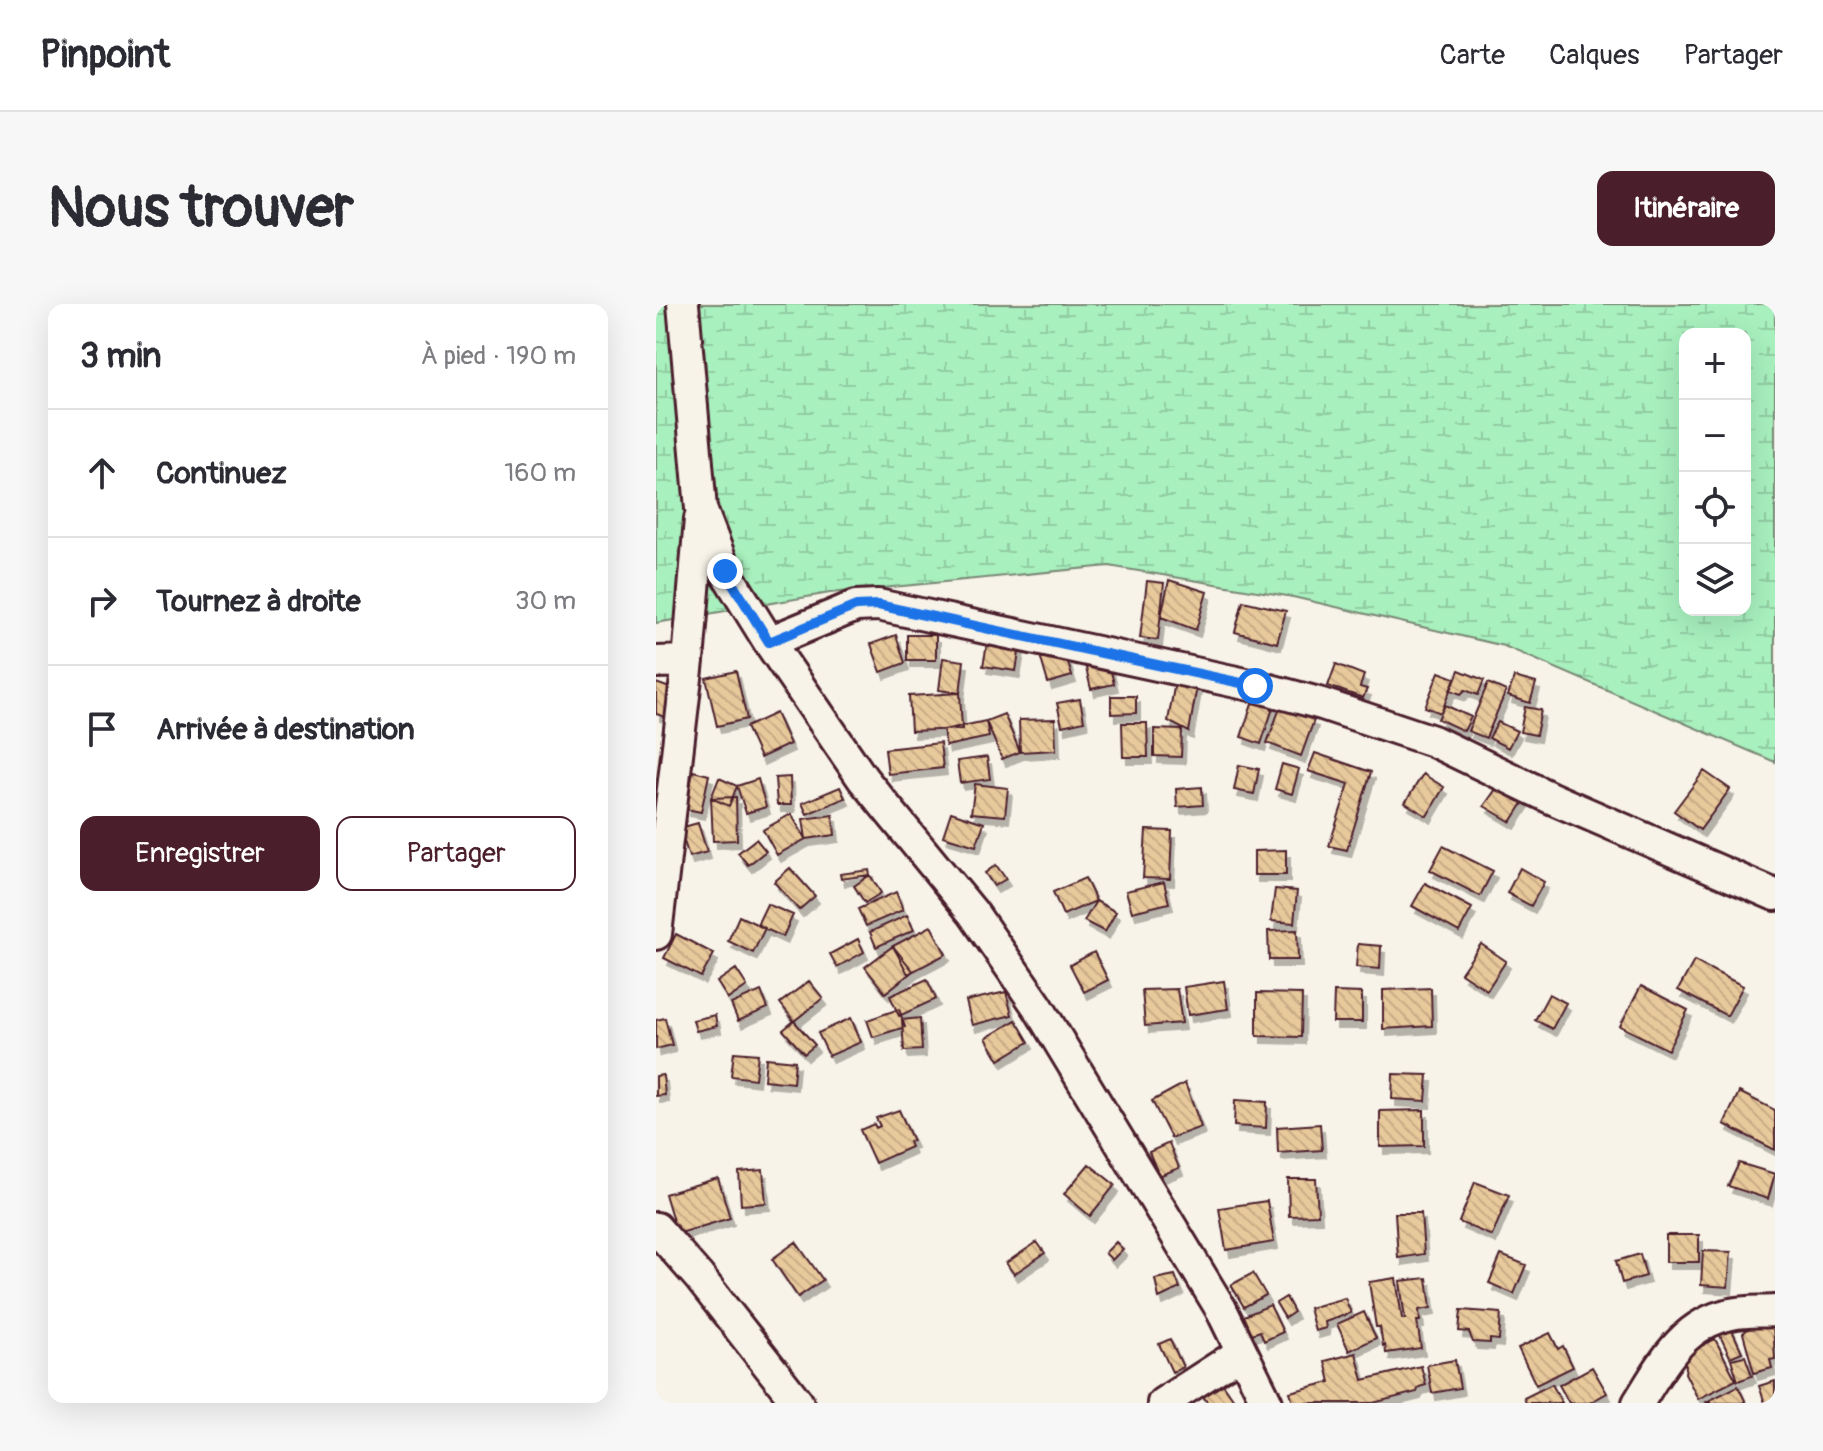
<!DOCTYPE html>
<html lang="fr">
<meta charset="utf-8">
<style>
body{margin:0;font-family:Pangolin,sans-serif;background:#f7f7f7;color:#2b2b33}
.controls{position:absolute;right:24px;top:24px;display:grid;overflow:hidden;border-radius:16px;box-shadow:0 8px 32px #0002}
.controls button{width:72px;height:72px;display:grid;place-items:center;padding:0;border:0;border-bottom:2px solid #e1e1e2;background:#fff;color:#2b2b33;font:40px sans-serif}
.stop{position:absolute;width:24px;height:24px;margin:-18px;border:6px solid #1a73e8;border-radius:50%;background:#fff}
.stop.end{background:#1a73e8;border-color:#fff;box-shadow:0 2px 8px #0008}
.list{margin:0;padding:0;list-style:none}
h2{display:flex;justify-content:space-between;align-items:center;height:104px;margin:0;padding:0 32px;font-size:34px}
h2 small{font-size:26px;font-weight:400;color:#7c7c81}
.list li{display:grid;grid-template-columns:52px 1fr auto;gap:24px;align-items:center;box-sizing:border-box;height:128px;padding:0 32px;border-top:2px solid #e1e1e2}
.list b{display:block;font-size:30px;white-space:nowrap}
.list em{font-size:26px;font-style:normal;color:#7c7c81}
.actions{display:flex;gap:16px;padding:24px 32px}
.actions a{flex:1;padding:18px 0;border:2px solid #4a1f2b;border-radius:16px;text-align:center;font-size:28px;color:#4a1f2b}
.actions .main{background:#4a1f2b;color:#fff}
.icon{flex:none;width:44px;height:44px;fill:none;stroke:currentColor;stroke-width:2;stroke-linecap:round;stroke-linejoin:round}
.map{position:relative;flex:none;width:1119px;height:1099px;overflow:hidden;border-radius:16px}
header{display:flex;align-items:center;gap:48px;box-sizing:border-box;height:112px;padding:0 40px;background:#fff;border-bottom:2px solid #e1e1e2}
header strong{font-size:38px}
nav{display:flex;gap:44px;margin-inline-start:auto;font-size:28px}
.intro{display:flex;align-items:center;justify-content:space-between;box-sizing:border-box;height:192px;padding:0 48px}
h1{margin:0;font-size:56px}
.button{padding:20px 36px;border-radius:16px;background:#4a1f2b;color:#fff;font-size:28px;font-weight:700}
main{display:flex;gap:48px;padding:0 48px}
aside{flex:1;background:#fff;border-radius:16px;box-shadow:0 8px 32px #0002}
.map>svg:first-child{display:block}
</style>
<header>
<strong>Pinpoint</strong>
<nav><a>Carte</a><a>Calques</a><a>Partager</a></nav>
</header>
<div class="intro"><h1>Nous trouver</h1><a class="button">Itinéraire</a></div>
<main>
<aside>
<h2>3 min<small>À pied · 190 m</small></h2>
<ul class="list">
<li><svg class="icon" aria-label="ahead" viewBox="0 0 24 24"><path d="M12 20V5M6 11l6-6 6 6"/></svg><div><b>Continuez</b></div><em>160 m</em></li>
<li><svg class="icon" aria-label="right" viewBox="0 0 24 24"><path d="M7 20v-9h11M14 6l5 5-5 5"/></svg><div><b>Tournez à droite</b></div><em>30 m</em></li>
<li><svg class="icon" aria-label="arrive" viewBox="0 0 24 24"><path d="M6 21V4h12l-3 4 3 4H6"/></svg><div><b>Arrivée à destination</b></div></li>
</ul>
<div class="actions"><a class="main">Enregistrer</a><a>Partager</a></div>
</aside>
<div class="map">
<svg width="1119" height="1099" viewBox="0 0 1119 1099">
<defs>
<pattern id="wetland-marsh" width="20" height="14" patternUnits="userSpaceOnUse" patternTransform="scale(2)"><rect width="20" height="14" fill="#a8f0be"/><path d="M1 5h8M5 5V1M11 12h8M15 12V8" fill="none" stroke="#92cda3"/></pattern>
<pattern id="building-back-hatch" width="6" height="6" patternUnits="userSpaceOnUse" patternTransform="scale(2)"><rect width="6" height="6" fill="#e8c99b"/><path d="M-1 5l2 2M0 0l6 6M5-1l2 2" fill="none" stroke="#c8ac86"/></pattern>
<filter id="shadow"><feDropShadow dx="4" dy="7" stdDeviation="0" flood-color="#0004"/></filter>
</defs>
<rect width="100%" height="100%" fill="#f7f3e8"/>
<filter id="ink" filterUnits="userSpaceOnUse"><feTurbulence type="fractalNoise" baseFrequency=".0125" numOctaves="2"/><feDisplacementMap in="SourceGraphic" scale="16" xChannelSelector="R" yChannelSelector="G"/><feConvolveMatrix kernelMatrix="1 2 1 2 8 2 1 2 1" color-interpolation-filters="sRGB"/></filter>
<g filter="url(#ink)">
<!-- wetland -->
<path fill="url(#wetland-marsh)" stroke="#798874" stroke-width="2" fill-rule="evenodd" d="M 0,0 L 1119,0 L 1119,458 L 848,342 L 637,293 L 453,262 L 174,289 L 0,319 ZM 1029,30 L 1089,30 L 1089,306 L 1029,306 Z"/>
<!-- building -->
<path fill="url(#building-back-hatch)" stroke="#4a1f2b" stroke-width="2" filter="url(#shadow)" d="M 513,276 L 551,288 L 540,326 L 505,313 Z
M 491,277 L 508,279 L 502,336 L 484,334 Z
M 587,297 L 630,307 L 621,339 L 579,328 Z
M 333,330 L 365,336 L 360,367 L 327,362 Z
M 240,331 L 249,359 L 225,368 L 215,340 Z
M 251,331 L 280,331 L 280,356 L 251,356 Z
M 407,342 L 416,372 L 392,379 L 383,348 Z
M 451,350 L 458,380 L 435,385 L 428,356 Z
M 287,354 L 308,357 L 304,389 L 283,386 Z
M 680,360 L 708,371 L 704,383 L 711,385 L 707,394 L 672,382 Z
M 803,366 L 828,376 L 822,391 L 809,386 L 805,390 L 795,386 Z
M 80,367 L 91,415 L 61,422 L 50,374 Z
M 783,368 L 799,374 L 785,409 L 769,403 Z
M 858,373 L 880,379 L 874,399 L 852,392 Z
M 519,378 L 541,382 L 533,428 L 512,417 Z
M 0,379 L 25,388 L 16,415 L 0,410 Z
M 832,379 L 850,387 L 830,434 L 812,427 Z
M 304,389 L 306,425 L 255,427 L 253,392 Z
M 455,392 L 480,392 L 480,409 L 455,410 Z
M 598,394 L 618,401 L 605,440 L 585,433 Z
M 424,395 L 428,417 L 406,422 L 401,399 Z
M 789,401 L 815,413 L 808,427 L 782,415 Z
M 869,403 L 885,406 L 880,431 L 864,428 Z
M 624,404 L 658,416 L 645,452 L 611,439 Z
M 120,409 L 134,440 L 104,454 L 90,423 Z
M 348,410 L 364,448 L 346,455 L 330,417 Z
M 399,415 L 400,446 L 364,448 L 363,416 Z
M 330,417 L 333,433 L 290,442 L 287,426 Z
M 842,418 L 861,427 L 852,444 L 833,434 Z
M 466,419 L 491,419 L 492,453 L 467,453 Z
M 498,425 L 526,426 L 525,453 L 498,452 Z
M 284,439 L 287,464 L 232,470 L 229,445 Z
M 659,449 L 715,468 L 691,546 L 673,542 L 693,480 L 652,467 Z
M 331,453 L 334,475 L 304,479 L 301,457 Z
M 626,460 L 643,465 L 636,490 L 619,485 Z
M 583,461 L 603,465 L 598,490 L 578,486 Z
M 37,467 L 53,471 L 45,508 L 30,505 Z
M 1048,467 L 1074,485 L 1044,526 L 1018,507 Z
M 767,470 L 788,483 L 771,512 L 749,499 Z
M 134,473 L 135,501 L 121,501 L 119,474 Z
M 63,474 L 81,482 L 73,502 L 55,494 Z
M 102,475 L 110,503 L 90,509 L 81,482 Z
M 845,478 L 871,493 L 855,518 L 828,502 Z
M 319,480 L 352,484 L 349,512 L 315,509 Z
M 184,483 L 189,494 L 151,510 L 146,499 Z
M 546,483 L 547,501 L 521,503 L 520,485 Z
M 80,493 L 81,536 L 57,537 L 55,494 Z
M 295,508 L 328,519 L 320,542 L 287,532 Z
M 135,510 L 150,535 L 121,551 L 107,526 Z
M 177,511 L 179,531 L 150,535 L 147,515 Z
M 42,519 L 51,548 L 33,553 L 24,524 Z
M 490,526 L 516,527 L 514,575 L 487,574 Z
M 100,535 L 110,547 L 92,561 L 82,549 Z
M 787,542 L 837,567 L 824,592 L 774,566 Z
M 630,546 L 630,571 L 598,571 L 598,547 Z
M 340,561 L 350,575 L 338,582 L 329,569 Z
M 134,564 L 159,592 L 143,606 L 118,578 Z
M 864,564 L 888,578 L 875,602 L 851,589 Z
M 213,566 L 214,571 L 185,575 L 184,570 Z
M 214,571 L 225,589 L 209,599 L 198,582 Z
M 429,574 L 440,597 L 407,611 L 397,588 Z
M 508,578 L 513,599 L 476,608 L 470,587 Z
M 769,579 L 816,604 L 803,628 L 756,602 Z
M 619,585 L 641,587 L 638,619 L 615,617 Z
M 240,588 L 247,606 L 210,622 L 202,605 Z
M 440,597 L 460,608 L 449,628 L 428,617 Z
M 111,600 L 137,611 L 127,633 L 101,621 Z
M 251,611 L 258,626 L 220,643 L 214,628 Z
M 83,612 L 109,624 L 97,649 L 72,637 Z
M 275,622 L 290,650 L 252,670 L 237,642 Z
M 641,626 L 642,656 L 613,656 L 612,627 Z
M 20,630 L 58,650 L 45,673 L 8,654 Z
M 202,635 L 208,648 L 181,663 L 174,650 Z
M 702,640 L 725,642 L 724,665 L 700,663 Z
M 825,640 L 850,657 L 831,686 L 805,669 Z
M 237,642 L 257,667 L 229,689 L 209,663 Z
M 438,648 L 452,676 L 428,688 L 414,661 Z
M 1038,657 L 1087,682 L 1071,712 L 1022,686 Z
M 80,665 L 91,682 L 72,695 L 61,678 Z
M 271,675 L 280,695 L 243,712 L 234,692 Z
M 153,677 L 167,694 L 138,717 L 124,699 Z
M 568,677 L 572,705 L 532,711 L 528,683 Z
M 985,682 L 1032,706 L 1012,746 L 964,722 Z
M 775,684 L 776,722 L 727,725 L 727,686 Z
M 521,685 L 526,719 L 489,722 L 486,686 Z
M 105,687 L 112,704 L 82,717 L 75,700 Z
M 350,688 L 356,711 L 316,721 L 310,697 Z
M 678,688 L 706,689 L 706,718 L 677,718 Z
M 601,689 L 646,690 L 645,733 L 601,732 Z
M 893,690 L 910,699 L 896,725 L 879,716 Z
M 243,705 L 249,723 L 217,733 L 211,716 Z
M 59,711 L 61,722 L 40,727 L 37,716 Z
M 9,714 L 16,741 L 0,745 L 0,716 Z
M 195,714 L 205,738 L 173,752 L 162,729 Z
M 264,714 L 266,746 L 248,747 L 246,716 Z
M 360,716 L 373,738 L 343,756 L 330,734 Z
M 138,717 L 159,741 L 148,750 L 127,726 Z
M 78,748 L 102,750 L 99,775 L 75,772 Z
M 110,754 L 139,757 L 137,779 L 108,776 Z
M 737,770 L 772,771 L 770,797 L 736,795 Z
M 7,771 L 9,791 L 0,792 L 0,772 Z
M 529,779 L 545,823 L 515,834 L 496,797 Z
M 1083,788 L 1119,806 L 1119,846 L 1068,820 Z
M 579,796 L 611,798 L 610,824 L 578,822 Z
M 243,806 L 257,837 L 253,838 L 255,843 L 219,859 L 204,826 L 218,820 L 220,824 L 224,822 L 220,814 Z
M 768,806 L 768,842 L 724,843 L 724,807 Z
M 664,820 L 666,846 L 622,849 L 621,823 Z
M 513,839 L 523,864 L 503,872 L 493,848 Z
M 1083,859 L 1119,870 L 1112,895 L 1072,882 Z
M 433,860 L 459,881 L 434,912 L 408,890 Z
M 107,866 L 110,899 L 85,901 L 83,868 Z
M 62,874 L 74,914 L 21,930 L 9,890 Z
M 632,875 L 660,875 L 662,911 L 633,912 Z
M 819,878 L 853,891 L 836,932 L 803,918 Z
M 611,897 L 618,938 L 570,946 L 563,904 Z
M 739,909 L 765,909 L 768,950 L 742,954 Z
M 1010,931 L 1043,931 L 1043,958 L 1010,958 Z
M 140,938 L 167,976 L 142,993 L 116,955 Z
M 381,938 L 389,949 L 358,970 L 350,959 Z
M 460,938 L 467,945 L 456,956 L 449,949 Z
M 1047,947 L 1075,948 L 1072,983 L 1045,981 Z
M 984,950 L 990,972 L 966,979 L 960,957 Z
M 845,951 L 870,961 L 858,990 L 833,979 Z
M 597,969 L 610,991 L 588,1003 L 575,981 Z
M 519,971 L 524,984 L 503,994 L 499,975 Z
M 740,974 L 746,1015 L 749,1015 L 744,977 L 771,974 L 775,1004 L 763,1006 L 764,1017 L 761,1017 L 765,1044 L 730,1049 L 729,1041 L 727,1042 L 724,1023 L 720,1023 L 713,978 Z
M 630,993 L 638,1008 L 629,1014 L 620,999 Z
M 689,994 L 695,1009 L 669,1018 L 670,1024 L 659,1027 L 653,1004 Z
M 614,1001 L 627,1028 L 608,1037 L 604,1027 L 596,1030 L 588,1012 Z
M 805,1006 L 845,1009 L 843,1036 L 834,1035 L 834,1039 L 817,1038 L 813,1028 L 803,1027 Z
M 708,1008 L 720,1034 L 693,1047 L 681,1020 Z
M 1071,1015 L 1086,1048 L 1074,1053 L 1059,1021 Z
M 1099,1019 L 1117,1020 L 1119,1055 L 1114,1056 L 1116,1064 L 1098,1069 L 1087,1029 Z
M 894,1029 L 902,1045 L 907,1042 L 917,1063 L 880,1081 L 862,1044 Z
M 514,1035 L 527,1063 L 516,1068 L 503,1040 Z
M 1059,1035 L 1080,1076 L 1042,1095 L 1029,1069 L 1030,1062 L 1025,1052 Z
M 700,1049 L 707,1076 L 765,1062 L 770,1081 L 763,1083 L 761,1088 L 717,1099 L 637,1099 L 634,1088 L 674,1078 L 669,1057 Z
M 1089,1052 L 1096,1072 L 1082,1077 L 1075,1055 Z
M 799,1056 L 804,1084 L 776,1089 L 771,1061 Z
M 936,1063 L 951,1089 L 933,1099 L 913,1099 L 903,1081 Z
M 561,1071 L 580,1099 L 552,1099 L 541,1084 Z
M 1119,1077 L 1119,1096 L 1109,1099 L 1103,1082 Z
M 896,1080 L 906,1099 L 870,1099 L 868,1094 Z
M 1082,1082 L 1090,1099 L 1051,1099 L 1050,1098 Z"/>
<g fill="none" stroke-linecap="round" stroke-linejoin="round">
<defs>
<path id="minor" d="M 27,0 L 45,205 L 69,267 L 113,338 L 207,475 L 317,609 L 382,703 L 565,1005 L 611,1099
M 113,338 L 200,302 L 222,301 L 599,382 L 666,400 L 777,437 L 895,494 L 1119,591
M 0,358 L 32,357
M 0,630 L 32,357 L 44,215
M 0,924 L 43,973 L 142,1099
M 507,1099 L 586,1048
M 982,1099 C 1006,1061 1026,1020 1075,1010 C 1089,1007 1105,1008 1119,1007"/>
</defs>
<!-- minor casing -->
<use href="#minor" stroke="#4a1f2b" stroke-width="36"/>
<!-- minor -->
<use href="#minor" stroke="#f7f3e8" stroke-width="30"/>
</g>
</g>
<g fill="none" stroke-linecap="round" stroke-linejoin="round" filter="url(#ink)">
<!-- route -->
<path stroke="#1a73e8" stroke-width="10" d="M 69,267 L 113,338 L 200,302 L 222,301 L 599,382"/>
</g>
</svg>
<div class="controls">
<button>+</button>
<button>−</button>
<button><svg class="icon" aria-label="locate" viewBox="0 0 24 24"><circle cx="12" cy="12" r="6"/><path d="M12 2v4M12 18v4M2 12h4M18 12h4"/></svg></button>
<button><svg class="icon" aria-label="layers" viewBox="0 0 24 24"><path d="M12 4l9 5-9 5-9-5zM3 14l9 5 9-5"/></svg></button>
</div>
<div class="stop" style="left:599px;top:382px"></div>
<div class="stop end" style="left:69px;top:267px"></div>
</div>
</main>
